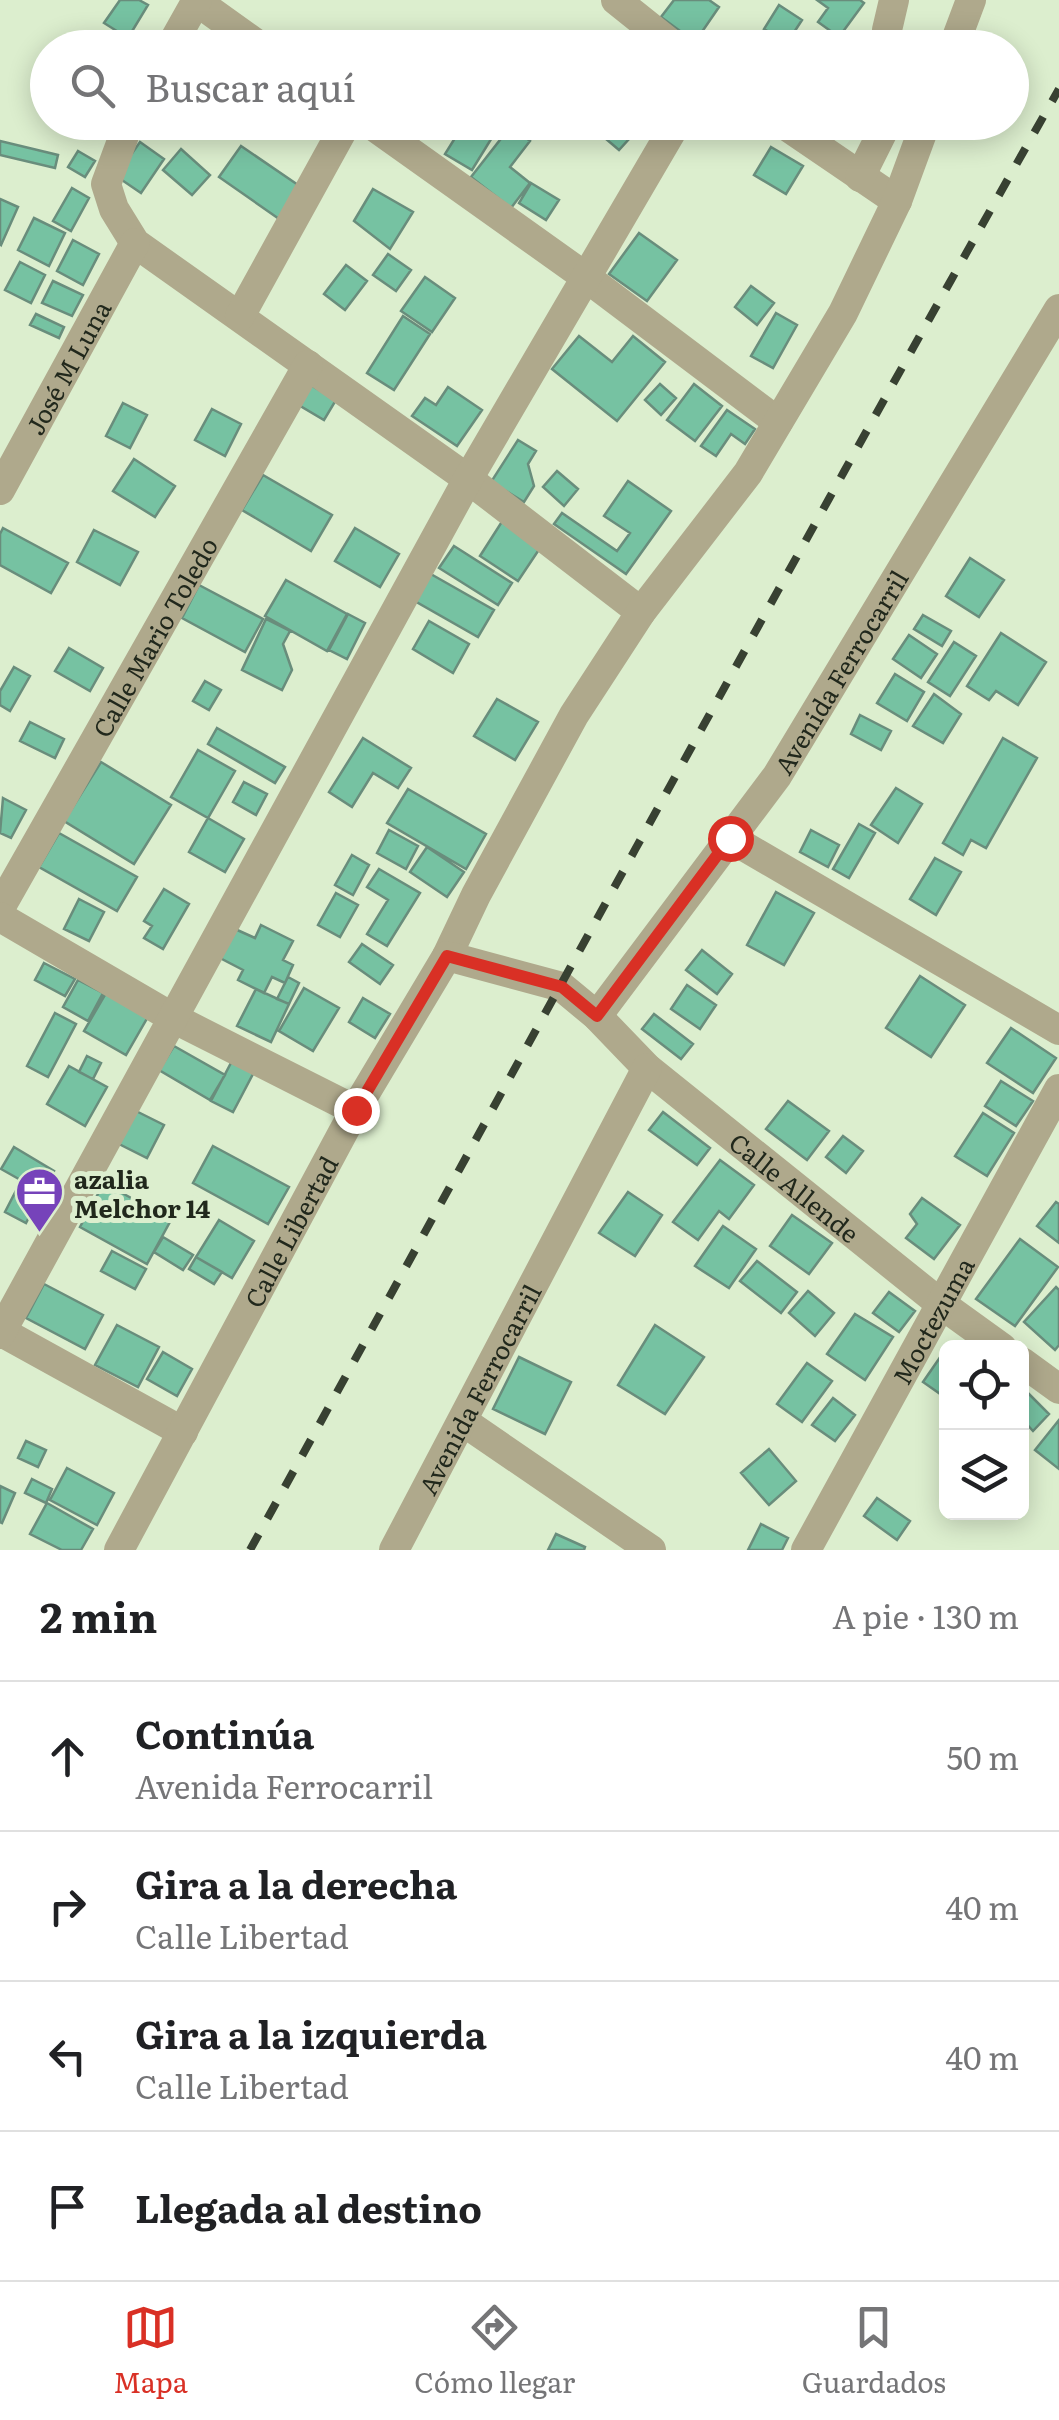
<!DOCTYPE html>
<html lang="es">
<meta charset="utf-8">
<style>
body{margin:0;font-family:Literata,serif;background:#f6f6f6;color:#202124}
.controls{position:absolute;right:30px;bottom:30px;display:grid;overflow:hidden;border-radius:15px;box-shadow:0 5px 25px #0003}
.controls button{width:90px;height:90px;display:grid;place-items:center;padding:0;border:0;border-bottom:2px solid #e0e0e0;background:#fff;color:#202124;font:50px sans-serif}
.stop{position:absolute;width:30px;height:30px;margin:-22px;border:8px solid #d93025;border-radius:50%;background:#fff}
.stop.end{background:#d93025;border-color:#fff;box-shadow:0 2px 10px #0008}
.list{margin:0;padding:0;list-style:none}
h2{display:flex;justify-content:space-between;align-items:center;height:130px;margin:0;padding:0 40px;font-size:42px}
h2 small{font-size:32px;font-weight:400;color:#757577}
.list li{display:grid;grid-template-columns:65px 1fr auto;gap:30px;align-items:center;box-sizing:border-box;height:150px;padding:0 40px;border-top:2px solid #e0e0e0}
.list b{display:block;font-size:38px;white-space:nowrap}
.list p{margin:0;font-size:32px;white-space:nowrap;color:#757577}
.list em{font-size:32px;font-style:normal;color:#757577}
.icon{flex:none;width:55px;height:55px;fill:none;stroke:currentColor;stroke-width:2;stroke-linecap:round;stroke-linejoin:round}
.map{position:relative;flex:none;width:1059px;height:1550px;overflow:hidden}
.search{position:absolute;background:#fff;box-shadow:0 5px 25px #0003;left:30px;right:30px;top:30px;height:110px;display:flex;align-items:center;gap:25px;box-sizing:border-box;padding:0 35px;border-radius:55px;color:#757577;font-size:38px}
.sheet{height:730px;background:#fff}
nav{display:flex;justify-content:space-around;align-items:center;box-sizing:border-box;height:140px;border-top:2px solid #e0e0e0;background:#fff;font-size:28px;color:#757577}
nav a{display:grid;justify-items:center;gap:5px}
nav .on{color:#d93025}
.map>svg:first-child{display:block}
</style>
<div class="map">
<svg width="1059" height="1550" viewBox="0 0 1059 1550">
<rect width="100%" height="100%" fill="#dceece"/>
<!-- building -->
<path fill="#76c2a2" stroke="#698d7c" stroke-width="2.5" d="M 120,0 L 139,0 L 148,5 L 128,38 L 104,23 Z
M 674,0 L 709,0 L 719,7 L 695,42 L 661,17 Z
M 817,0 L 860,0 L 864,3 L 839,37 L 818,22 L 828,8 Z
M 779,5 L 802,20 L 787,43 L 764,29 Z
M 465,122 L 493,136 L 472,170 L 445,154 Z
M 514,122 L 524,127 L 520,133 L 530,141 L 510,167 L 530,183 L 511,208 L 471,177 Z
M 596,122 L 630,122 L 638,129 L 619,150 L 592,127 Z
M 0,141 L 58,155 L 55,168 L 0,155 Z
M 140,142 L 164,159 L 141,193 L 116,176 Z
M 241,146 L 304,189 L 282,221 L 219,177 Z
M 771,147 L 803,166 L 786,194 L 754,175 Z
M 181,149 L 210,175 L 192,195 L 163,170 Z
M 78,151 L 95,161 L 85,177 L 68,167 Z
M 531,183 L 559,200 L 546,220 L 519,203 Z
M 72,188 L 89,198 L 71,231 L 53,221 Z
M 373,189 L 413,212 L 390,249 L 354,221 Z
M 0,199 L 18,207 L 1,245 L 0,244 Z
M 34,218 L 65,233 L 49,266 L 18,250 Z
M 639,233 L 677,260 L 647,301 L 609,274 Z
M 73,240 L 99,254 L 83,285 L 57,271 Z
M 388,254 L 411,270 L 396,291 L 373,275 Z
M 20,262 L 45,275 L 31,303 L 5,290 Z
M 346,265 L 367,281 L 345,310 L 324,294 Z
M 425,277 L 455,298 L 432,332 L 401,311 Z
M 53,281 L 83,295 L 72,316 L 42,303 Z
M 751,286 L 774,303 L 757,325 L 735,307 Z
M 776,313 L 797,325 L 773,368 L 751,356 Z
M 36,314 L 64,327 L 59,338 L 30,325 Z
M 403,316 L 430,334 L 394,390 L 367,373 Z
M 579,336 L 612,362 L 633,336 L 665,362 L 617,421 L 552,369 Z
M 309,384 L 336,400 L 324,420 L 297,404 Z
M 660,384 L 676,398 L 661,415 L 645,400 Z
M 694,384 L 722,406 L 695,441 L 667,420 Z
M 448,387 L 482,410 L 457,446 L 412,416 L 425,398 L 436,405 Z
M 123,403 L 147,415 L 130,448 L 106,436 Z
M 212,409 L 241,424 L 225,456 L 195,440 Z
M 727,410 L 755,429 L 745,444 L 731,434 L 716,456 L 701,446 Z
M 518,440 L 536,451 L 528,464 L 534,486 L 524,502 L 491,482 Z
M 134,459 L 175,486 L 155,517 L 113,491 Z
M 557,471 L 578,489 L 564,506 L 543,487 Z
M 263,475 L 332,515 L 311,551 L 242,510 Z
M 628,481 L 671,511 L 626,574 L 554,524 L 562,513 L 617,551 L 630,533 L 604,516 Z
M 503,520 L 542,545 L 518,581 L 480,556 Z
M 3,528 L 68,563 L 51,593 L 0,565 L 0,534 Z
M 355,528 L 399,554 L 380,587 L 335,561 Z
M 94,530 L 138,552 L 120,585 L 77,562 Z
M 454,546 L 512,583 L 498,605 L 439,568 Z
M 970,558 L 1004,580 L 979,617 L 946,596 Z
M 429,573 L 494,610 L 478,637 L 413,600 Z
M 286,580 L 347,614 L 327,651 L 265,616 Z
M 199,585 L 263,619 L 245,652 L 182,618 Z
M 348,614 L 365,623 L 347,659 L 329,650 Z
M 923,615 L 951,631 L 942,646 L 914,629 Z
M 266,619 L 290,631 L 283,644 L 292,670 L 282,690 L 242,670 Z
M 429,621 L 469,644 L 453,673 L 413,649 Z
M 1001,633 L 1046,662 L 1018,705 L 996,691 L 989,700 L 967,686 Z
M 909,635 L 937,654 L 921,678 L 893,659 Z
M 954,642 L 976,656 L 950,696 L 928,682 Z
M 69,648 L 103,668 L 90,691 L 55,671 Z
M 14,667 L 30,676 L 10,711 L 0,705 L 0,691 Z
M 895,674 L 924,692 L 907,721 L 877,703 Z
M 205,681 L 221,690 L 209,710 L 193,701 Z
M 934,694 L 961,714 L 943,743 L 913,726 Z
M 497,699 L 538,722 L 515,760 L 474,736 Z
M 860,715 L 891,731 L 881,750 L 851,734 Z
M 30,722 L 64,739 L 55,758 L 20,741 Z
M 217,728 L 285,767 L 275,783 L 208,744 Z
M 363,738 L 411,768 L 398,788 L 373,773 L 352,807 L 329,792 Z
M 1003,738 L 1037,758 L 986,848 L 971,840 L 963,855 L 943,843 Z
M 198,750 L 235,771 L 208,818 L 171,797 Z
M 101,762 L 171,805 L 134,864 L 64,821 Z
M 244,782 L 267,794 L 256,815 L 233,802 Z
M 896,788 L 922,804 L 898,843 L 871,825 Z
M 408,789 L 486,834 L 466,869 L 387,823 Z
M 3,798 L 26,810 L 11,838 L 0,833 Z
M 208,818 L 244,839 L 225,872 L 189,852 Z
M 859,824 L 875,833 L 849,878 L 833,869 Z
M 389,830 L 418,846 L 406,869 L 377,853 Z
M 811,830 L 839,845 L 828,867 L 800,852 Z
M 59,833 L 137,877 L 117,911 L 39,867 Z
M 427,847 L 464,872 L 447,897 L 410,872 Z
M 352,855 L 369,865 L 353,895 L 335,885 Z
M 935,858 L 961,872 L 936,915 L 910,899 Z
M 379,869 L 420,893 L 387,946 L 367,934 L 388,900 L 367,887 Z
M 164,889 L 189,904 L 163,949 L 144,938 L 152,926 L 144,921 Z
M 776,892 L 814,913 L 784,965 L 747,945 Z
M 336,893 L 358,905 L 340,937 L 318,925 Z
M 79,899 L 104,912 L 89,941 L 64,929 Z
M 261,925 L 293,941 L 283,960 L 293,965 L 285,983 L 272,977 L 264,993 L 238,980 L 243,970 L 220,958 L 235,929 L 255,938 Z
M 362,944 L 393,965 L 380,984 L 349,962 Z
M 702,950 L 732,974 L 717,994 L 686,970 Z
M 44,963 L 75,979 L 65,996 L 35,980 Z
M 920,976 L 965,1005 L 931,1057 L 886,1028 Z
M 288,977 L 299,983 L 289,1004 L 277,999 Z
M 78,980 L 103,993 L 88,1021 L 63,1007 Z
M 687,985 L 716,1005 L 700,1029 L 671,1009 Z
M 304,988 L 339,1008 L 313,1051 L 279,1031 Z
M 256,989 L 289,1004 L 271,1042 L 237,1026 Z
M 106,993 L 149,1015 L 126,1055 L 84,1031 Z
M 363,998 L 390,1014 L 375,1038 L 349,1022 Z
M 55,1013 L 76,1024 L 48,1077 L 27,1066 Z
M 654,1014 L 693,1044 L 681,1059 L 642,1029 Z
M 1011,1028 L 1056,1058 L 1033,1093 L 987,1063 Z
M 174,1046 L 225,1075 L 210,1100 L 159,1070 Z
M 87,1056 L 101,1063 L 93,1079 L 79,1072 Z
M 232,1061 L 254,1072 L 233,1112 L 211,1101 Z
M 69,1066 L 107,1087 L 85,1126 L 47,1104 Z
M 1001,1081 L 1033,1101 L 1016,1126 L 985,1106 Z
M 788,1101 L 829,1131 L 807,1160 L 766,1129 Z
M 136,1111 L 164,1125 L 147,1158 L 119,1144 Z
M 663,1112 L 710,1148 L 697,1165 L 649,1130 Z
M 983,1113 L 1014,1133 L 987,1176 L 955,1156 Z
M 843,1136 L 863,1151 L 846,1173 L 826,1157 Z
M 213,1146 L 289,1187 L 268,1224 L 193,1183 Z
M 14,1147 L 54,1171 L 42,1192 L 1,1169 Z
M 720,1160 L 754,1185 L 729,1219 L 719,1211 L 698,1240 L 673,1222 Z
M 21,1181 L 42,1192 L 26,1223 L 5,1212 Z
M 104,1183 L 171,1220 L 147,1264 L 80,1227 Z
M 628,1192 L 662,1215 L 635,1256 L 599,1233 Z
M 922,1198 L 960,1225 L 934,1259 L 906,1238 L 917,1224 L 910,1214 Z
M 1056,1202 L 1059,1204 L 1059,1243 L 1037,1226 Z
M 792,1215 L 832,1243 L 809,1274 L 770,1246 Z
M 219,1220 L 254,1241 L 232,1278 L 196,1257 Z
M 723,1226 L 756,1249 L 729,1288 L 695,1266 Z
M 163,1237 L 193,1255 L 183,1270 L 154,1252 Z
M 1020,1239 L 1058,1267 L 1015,1326 L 976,1299 Z
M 112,1251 L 146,1269 L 135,1289 L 101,1271 Z
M 196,1257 L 222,1272 L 214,1284 L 189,1269 Z
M 757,1261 L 797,1292 L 781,1313 L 740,1281 Z
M 44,1284 L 103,1315 L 85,1349 L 26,1318 Z
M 1056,1287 L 1059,1290 L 1059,1345 L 1055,1350 L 1024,1322 Z
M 808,1291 L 834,1313 L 815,1336 L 789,1313 Z
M 889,1292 L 915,1311 L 899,1332 L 873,1313 Z
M 855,1314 L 893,1337 L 865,1380 L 827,1354 Z
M 117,1325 L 159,1347 L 138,1387 L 95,1365 Z
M 655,1325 L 704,1357 L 665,1414 L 618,1385 Z
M 163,1352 L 192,1369 L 177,1396 L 147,1379 Z
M 943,1353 L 946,1355 L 946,1398 L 923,1382 Z
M 519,1357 L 571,1382 L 545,1434 L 493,1409 Z
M 807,1363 L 832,1381 L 802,1422 L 777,1404 Z
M 1022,1387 L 1049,1414 L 1033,1431 L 1022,1419 Z
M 833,1398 L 855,1415 L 835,1441 L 812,1425 Z
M 1059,1420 L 1059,1469 L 1035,1450 Z
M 26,1441 L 46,1450 L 38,1467 L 18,1458 Z
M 769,1449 L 796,1481 L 769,1505 L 741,1473 Z
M 67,1468 L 114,1493 L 97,1525 L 50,1500 Z
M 32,1479 L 52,1489 L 46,1503 L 25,1493 Z
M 0,1486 L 15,1493 L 2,1523 L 0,1522 Z
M 877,1498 L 910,1521 L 897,1540 L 864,1516 Z
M 47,1503 L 93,1529 L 81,1550 L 62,1550 L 30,1534 Z
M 761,1524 L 788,1538 L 782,1550 L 748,1550 Z
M 556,1534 L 585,1547 L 584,1550 L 548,1550 Z"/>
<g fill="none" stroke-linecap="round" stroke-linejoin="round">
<!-- minor -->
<g stroke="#afa98c" stroke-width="30">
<path d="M 195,0 L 262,48"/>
<path d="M 616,0 L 676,48"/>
<path d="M 170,48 L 197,0"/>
<path d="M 888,48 L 887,30 L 894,0"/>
<path d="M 953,48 L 971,0"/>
<path d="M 129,122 L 106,184 L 114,209 L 135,243 L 468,479 L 641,612"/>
<path d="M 368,122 L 587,278 L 778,422"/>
<path d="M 781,122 L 897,201"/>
<path d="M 860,177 L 882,133 L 884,122"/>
<path d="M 240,316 L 347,122"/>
<path id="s1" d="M 0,490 L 135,243"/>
<path d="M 730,838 L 1059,1030"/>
<path id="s2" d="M 0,908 L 308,365"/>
<path d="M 0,917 L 175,1019 L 355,1110"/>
<path d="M 447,956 L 476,895 L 574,715 L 641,612 L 748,473 L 843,313 L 897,201 L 926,122"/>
<path id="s3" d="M 597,1016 L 777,776 L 1059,309"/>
<path d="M 0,1331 L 183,1432"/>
<path d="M 0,1334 L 468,479 L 677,122"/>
<path d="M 1022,1362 L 1059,1389"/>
<path d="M 464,1422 L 651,1550"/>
<path id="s4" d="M 119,1550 L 355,1110 L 447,956 L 562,987 L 597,1016 L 647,1068 L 941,1304 L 1002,1348"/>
<path id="s5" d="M 394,1550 L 647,1068"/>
<path id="s6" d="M 806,1550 L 1059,1089"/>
</g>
<!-- rail -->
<path stroke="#384132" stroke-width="8" stroke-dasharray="18 18" stroke-linecap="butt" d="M 250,1550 C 519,1063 784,573 1059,89"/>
</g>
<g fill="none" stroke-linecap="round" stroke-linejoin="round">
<!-- route -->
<path stroke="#d93025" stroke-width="12" d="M 356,1110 L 447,956 L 562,987 L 597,1016 L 730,838"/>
</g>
<!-- icons -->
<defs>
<symbol id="office-pin" viewBox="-11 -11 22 30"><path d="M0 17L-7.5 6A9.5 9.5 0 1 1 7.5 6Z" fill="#7643ba" stroke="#dceece"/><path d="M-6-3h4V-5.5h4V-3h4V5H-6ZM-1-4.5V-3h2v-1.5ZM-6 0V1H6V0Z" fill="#fff"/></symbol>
</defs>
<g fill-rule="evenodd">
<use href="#office-pin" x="12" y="1164" width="55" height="75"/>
</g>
<g text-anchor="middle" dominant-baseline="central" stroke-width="10" stroke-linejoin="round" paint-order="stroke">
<!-- street labels -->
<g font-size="25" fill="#21281c" stroke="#dceece">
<text stroke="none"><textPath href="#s1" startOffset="140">José M Luna</textPath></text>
<text stroke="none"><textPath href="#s2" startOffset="312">Calle Mario Toledo</textPath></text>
<text stroke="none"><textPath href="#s3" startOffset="422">Avenida Ferrocarril</textPath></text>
<text stroke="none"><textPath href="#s4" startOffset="1105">Calle Allende</textPath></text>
<text stroke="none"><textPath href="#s4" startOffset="362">Calle Libertad</textPath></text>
<text stroke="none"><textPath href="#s6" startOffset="262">Moctezuma</textPath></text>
<text stroke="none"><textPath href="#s5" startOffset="182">Avenida Ferrocarril</textPath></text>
</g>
<!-- poi labels -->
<g font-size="25" font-weight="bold" fill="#21281c" stroke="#dceece" text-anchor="start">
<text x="74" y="1178">azalia<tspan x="74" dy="29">Melchor 14</tspan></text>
</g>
</g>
</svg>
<div class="controls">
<button><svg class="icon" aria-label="locate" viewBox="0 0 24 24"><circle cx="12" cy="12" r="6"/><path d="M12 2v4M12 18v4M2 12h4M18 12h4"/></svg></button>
<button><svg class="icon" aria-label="layers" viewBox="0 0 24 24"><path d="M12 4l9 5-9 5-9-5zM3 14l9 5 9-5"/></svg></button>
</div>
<div class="stop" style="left:730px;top:838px"></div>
<div class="stop end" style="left:356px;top:1110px"></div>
<div class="search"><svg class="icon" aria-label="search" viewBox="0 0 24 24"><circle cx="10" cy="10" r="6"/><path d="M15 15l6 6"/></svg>Buscar aquí</div>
</div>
<section class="sheet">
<h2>2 min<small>A pie · 130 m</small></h2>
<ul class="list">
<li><svg class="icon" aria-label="ahead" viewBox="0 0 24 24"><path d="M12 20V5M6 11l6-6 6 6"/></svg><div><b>Continúa</b><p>Avenida Ferrocarril</p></div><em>50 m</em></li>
<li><svg class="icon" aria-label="right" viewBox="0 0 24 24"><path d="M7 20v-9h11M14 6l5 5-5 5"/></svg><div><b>Gira a la derecha</b><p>Calle Libertad</p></div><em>40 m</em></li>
<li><svg class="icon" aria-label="left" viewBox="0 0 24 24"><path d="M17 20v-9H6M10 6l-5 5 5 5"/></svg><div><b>Gira a la izquierda</b><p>Calle Libertad</p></div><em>40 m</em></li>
<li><svg class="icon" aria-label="arrive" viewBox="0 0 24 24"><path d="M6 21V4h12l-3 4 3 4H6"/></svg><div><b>Llegada al destino</b></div></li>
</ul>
</section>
<nav>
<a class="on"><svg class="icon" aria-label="map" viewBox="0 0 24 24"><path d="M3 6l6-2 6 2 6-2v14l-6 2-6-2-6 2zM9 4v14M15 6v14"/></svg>Mapa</a>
<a><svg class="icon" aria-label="directions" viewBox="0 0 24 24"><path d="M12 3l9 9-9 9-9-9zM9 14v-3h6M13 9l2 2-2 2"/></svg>Cómo llegar</a>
<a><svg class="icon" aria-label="saved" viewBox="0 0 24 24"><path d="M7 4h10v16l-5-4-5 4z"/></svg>Guardados</a>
</nav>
